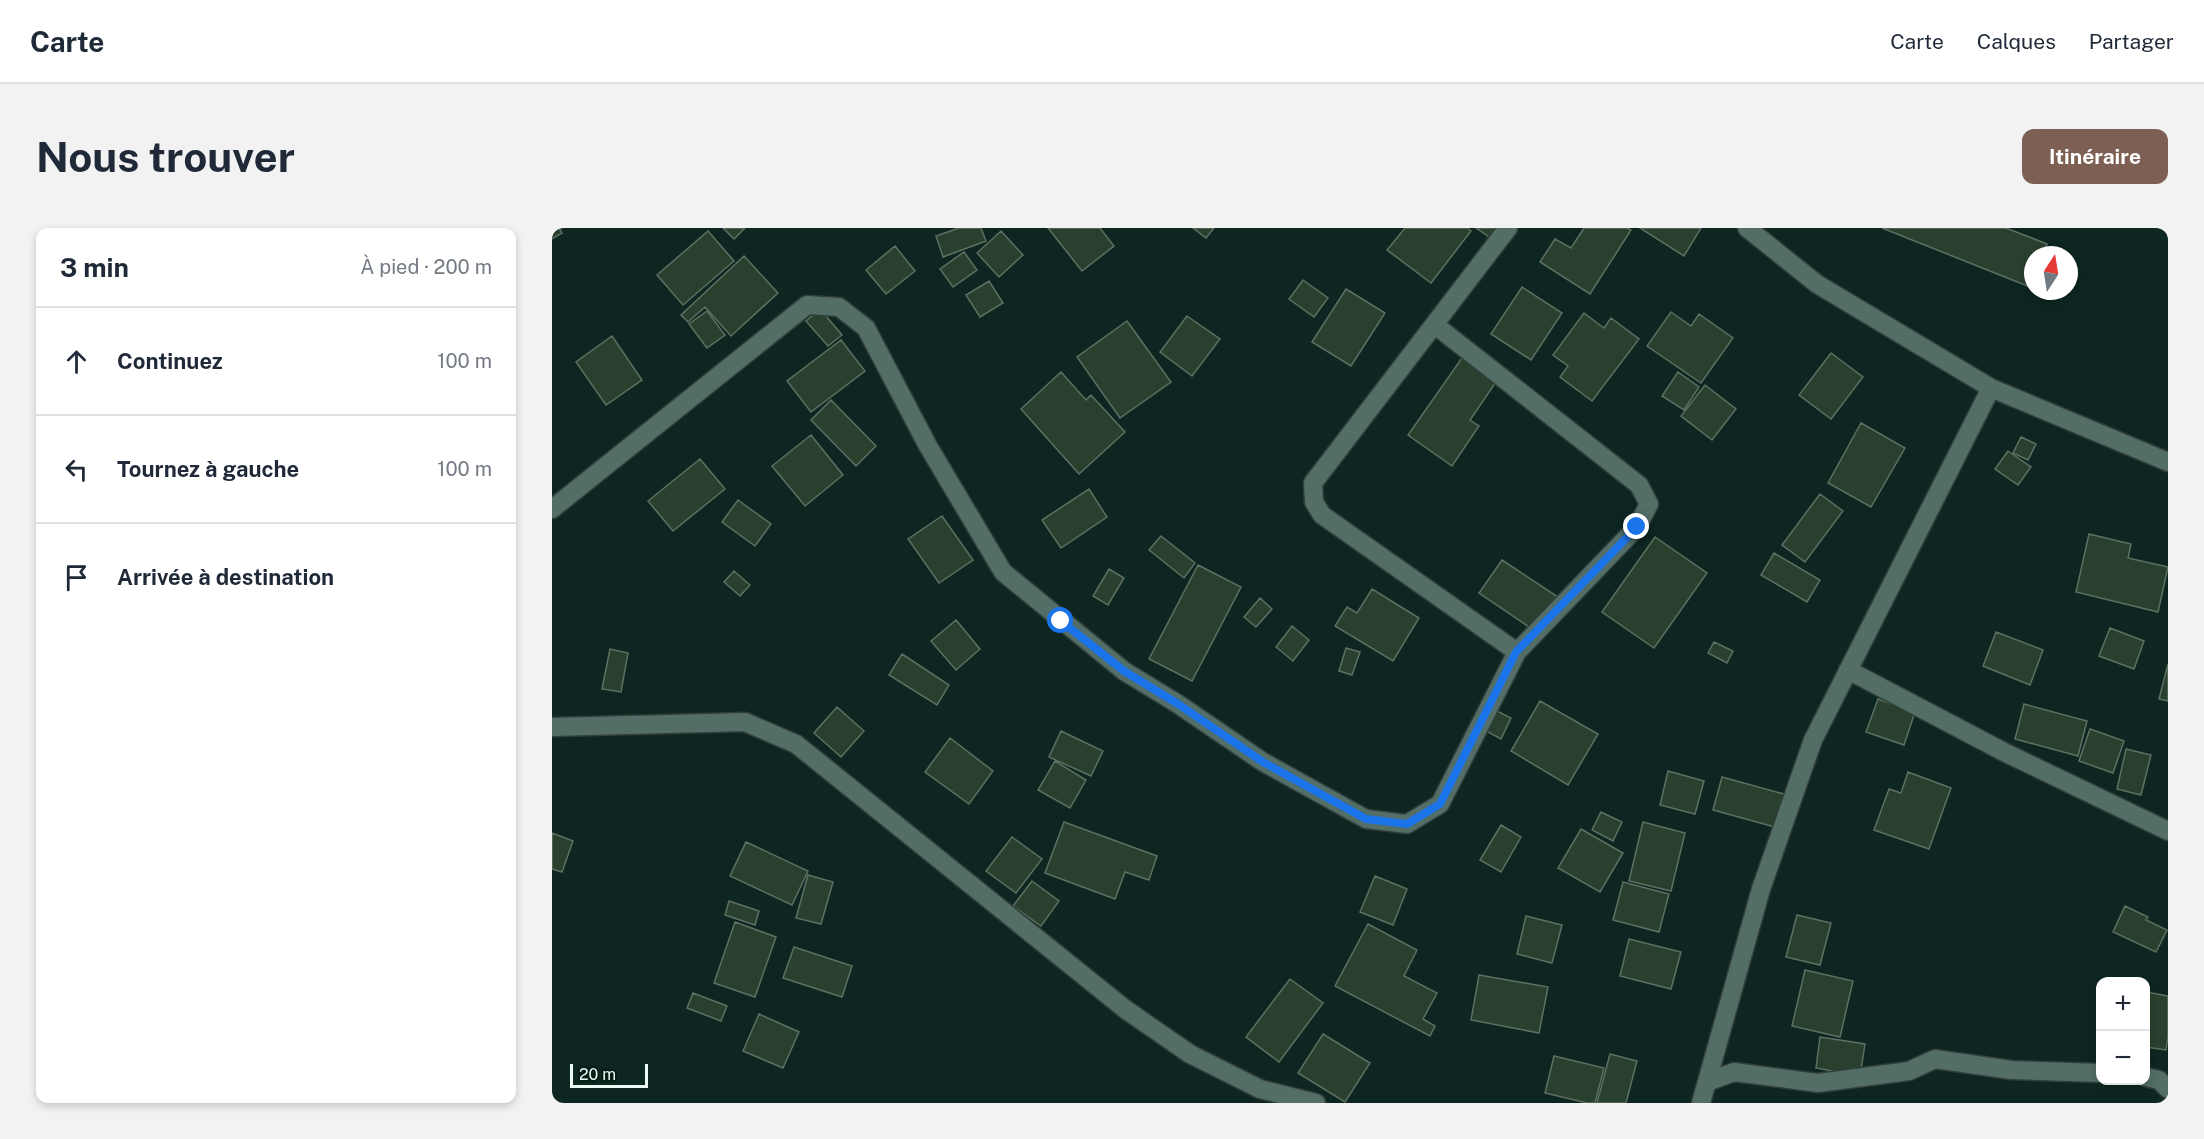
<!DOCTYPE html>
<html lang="fr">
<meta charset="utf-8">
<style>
body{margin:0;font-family:"Public Sans",sans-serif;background:#f2f2f3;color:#1f2937}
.controls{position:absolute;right:18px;bottom:18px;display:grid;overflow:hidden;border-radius:12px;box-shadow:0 3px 9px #0003}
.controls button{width:54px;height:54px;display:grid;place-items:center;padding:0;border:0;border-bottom:2px solid #e0e1e3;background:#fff;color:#1f2937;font:30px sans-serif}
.compass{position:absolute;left:1472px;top:18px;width:54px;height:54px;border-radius:50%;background:#fff;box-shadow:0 3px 9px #0003;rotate:12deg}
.scale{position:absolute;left:18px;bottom:15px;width:78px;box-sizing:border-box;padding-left:6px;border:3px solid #eaf9f4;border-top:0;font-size:16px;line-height:21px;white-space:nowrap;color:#eaf9f4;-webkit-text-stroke:4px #041d17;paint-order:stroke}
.stop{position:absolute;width:18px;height:18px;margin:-14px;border:4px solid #1a73e8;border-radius:50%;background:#fff}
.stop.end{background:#1a73e8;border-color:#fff;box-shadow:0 2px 6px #0008}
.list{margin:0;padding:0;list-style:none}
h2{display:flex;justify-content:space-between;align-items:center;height:78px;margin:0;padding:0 24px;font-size:26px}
h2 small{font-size:20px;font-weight:400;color:#747a83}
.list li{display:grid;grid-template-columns:39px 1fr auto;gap:18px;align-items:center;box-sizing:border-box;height:108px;padding:0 24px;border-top:2px solid #e0e1e3}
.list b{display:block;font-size:22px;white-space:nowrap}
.list em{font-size:20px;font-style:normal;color:#747a83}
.icon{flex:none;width:33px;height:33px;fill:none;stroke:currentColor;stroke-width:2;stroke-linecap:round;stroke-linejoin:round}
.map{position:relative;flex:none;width:1616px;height:875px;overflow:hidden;border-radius:12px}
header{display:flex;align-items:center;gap:36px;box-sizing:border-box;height:84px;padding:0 30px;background:#fff;border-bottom:2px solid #e0e1e3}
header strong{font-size:28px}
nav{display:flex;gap:33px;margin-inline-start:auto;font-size:21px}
.intro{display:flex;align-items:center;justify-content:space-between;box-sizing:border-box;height:144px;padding:0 36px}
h1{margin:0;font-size:42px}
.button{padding:15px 27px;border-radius:12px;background:#7d5f54;color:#fff;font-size:21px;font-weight:700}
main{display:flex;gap:36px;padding:0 36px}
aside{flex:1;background:#fff;border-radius:12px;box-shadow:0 3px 9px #0003}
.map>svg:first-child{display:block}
</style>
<header>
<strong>Carte</strong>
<nav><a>Carte</a><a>Calques</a><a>Partager</a></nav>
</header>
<div class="intro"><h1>Nous trouver</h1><a class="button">Itinéraire</a></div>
<main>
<aside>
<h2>3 min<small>À pied · 200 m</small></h2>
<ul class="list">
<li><svg class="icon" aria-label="ahead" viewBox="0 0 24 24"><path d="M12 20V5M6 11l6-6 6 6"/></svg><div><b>Continuez</b></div><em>100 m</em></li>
<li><svg class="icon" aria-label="left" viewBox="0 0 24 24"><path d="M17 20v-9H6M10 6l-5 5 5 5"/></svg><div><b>Tournez à gauche</b></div><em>100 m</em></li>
<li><svg class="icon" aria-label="arrive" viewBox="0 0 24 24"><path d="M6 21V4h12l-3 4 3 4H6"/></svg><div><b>Arrivée à destination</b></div></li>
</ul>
</aside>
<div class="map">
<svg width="1616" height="875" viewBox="0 0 1616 875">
<rect width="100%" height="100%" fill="#0d2621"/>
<!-- building -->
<path fill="#2a402f" stroke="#5d7061" stroke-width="1.5" d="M 0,0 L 7,0 L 10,5 L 0,11 Z
M 171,0 L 193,0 L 182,11 Z
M 407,0 L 429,0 L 434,13 L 391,29 L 384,8 Z
M 496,0 L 548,0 L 562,18 L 530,43 Z
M 641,0 L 662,0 L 654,10 Z
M 853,0 L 915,0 L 919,3 L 879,55 L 835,22 Z
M 924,0 L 947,0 L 940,11 Z
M 1032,0 L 1075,0 L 1079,2 L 1038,66 L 988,34 L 1003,11 L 1019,20 Z
M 1088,0 L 1149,0 L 1132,28 Z
M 1330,0 L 1454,0 L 1495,16 L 1491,27 L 1481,27 L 1481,52 L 1478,59 Z
M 156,3 L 182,33 L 131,77 L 105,47 Z
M 449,3 L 471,27 L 447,49 L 425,25 Z
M 343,18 L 363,43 L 334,66 L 314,42 Z
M 412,24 L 425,42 L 401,59 L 388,41 Z
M 192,28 L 226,65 L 179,108 L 153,79 L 136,94 L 129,87 Z
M 751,52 L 776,70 L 762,89 L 737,71 Z
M 437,53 L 451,75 L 428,89 L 414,67 Z
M 970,59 L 1010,85 L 979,132 L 939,106 Z
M 794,61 L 833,85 L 799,138 L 760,114 Z
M 268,81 L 290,107 L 276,118 L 254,93 Z
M 155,83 L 173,107 L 155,120 L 137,96 Z
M 1119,84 L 1139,98 L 1147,86 L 1181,110 L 1149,155 L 1095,118 Z
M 1032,85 L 1052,100 L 1059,90 L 1087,111 L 1040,173 L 1008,149 L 1016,138 L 1001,127 Z
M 635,88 L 668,111 L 640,148 L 608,124 Z
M 575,93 L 619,154 L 568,190 L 525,129 Z
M 60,108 L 90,152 L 54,177 L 24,134 Z
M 289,112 L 313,143 L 259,184 L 235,153 Z
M 1279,125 L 1311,149 L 1279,191 L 1247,167 Z
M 912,127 L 946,151 L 918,192 L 927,198 L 900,238 L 856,207 Z
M 509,144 L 534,172 L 539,167 L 573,204 L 527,246 L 469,181 Z
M 1126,144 L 1147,159 L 1132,182 L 1110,168 Z
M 1153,157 L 1184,181 L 1160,212 L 1129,188 Z
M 279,172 L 324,218 L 304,238 L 259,192 Z
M 1309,195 L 1353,220 L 1319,279 L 1276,255 Z
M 259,207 L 291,247 L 253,278 L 220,238 Z
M 1469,209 L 1484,216 L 1476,232 L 1461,225 Z
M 1456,223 L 1479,239 L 1466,257 L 1443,241 Z
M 148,231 L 173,261 L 121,303 L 96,273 Z
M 537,261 L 555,289 L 509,320 L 490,292 Z
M 1268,266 L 1291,283 L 1253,334 L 1230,317 Z
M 186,272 L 219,296 L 203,318 L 170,294 Z
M 390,288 L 421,332 L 387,355 L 356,311 Z
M 1537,306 L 1579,316 L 1576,330 L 1616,339 L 1606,384 L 1524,364 Z
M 609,308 L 643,335 L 632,350 L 597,322 Z
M 1103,309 L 1155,345 L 1102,420 L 1050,384 Z
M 1222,325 L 1268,352 L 1255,374 L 1209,347 Z
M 950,332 L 1012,373 L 989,407 L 927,365 Z
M 646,337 L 689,359 L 640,453 L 597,431 Z
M 557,341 L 572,350 L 556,377 L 541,368 Z
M 182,343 L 198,357 L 188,368 L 172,354 Z
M 820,361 L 867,390 L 841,433 L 783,398 L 795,379 L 805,385 Z
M 708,370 L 720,381 L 704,399 L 692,389 Z
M 404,392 L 428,421 L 404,442 L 379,413 Z
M 740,398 L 757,412 L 741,433 L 724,419 Z
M 1558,400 L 1592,413 L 1582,441 L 1547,428 Z
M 1444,404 L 1491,422 L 1478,457 L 1431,438 Z
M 1162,414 L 1181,423 L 1175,435 L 1156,425 Z
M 794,420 L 808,424 L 800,447 L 787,443 Z
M 58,421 L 76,425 L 69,464 L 50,461 Z
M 350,426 L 397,457 L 385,477 L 337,447 Z
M 1616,436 L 1616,473 L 1607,471 Z
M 1326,471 L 1363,484 L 1352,517 L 1314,504 Z
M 988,473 L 1046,506 L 1016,557 L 959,523 Z
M 1472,476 L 1535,493 L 1526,528 L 1463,511 Z
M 935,478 L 959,490 L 949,511 L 925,498 Z
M 285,479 L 312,503 L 289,529 L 262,505 Z
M 1538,501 L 1572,513 L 1561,545 L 1527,533 Z
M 509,503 L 551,523 L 539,548 L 497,529 Z
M 398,510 L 441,543 L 417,576 L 373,544 Z
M 1574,521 L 1599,527 L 1589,567 L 1565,561 Z
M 503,533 L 534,552 L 518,580 L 486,562 Z
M 1116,543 L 1152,553 L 1143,586 L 1108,577 Z
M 1356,544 L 1399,560 L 1377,621 L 1322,602 L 1337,561 L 1349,565 Z
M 1170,549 L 1232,566 L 1223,599 L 1161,582 Z
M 1049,584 L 1070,594 L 1061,613 L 1040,602 Z
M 512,594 L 605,628 L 597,652 L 573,644 L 563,671 L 493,645 Z
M 1091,594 L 1133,605 L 1119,663 L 1077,653 Z
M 949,597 L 969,609 L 949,644 L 928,632 Z
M 1029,601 L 1071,625 L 1048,664 L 1006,640 Z
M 0,605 L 21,613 L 10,644 L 0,641 Z
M 460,609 L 490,631 L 464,665 L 434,643 Z
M 194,614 L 256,643 L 240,677 L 178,648 Z
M 256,647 L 281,654 L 269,696 L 244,690 Z
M 823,648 L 855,661 L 841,697 L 808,684 Z
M 480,653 L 507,673 L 489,698 L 461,678 Z
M 1071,654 L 1117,666 L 1107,704 L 1061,692 Z
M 177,673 L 207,683 L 203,697 L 173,687 Z
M 1573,678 L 1596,689 L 1594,692 L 1615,702 L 1604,724 L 1561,704 Z
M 1245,687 L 1279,695 L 1268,737 L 1234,729 Z
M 974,688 L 1010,697 L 1000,735 L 965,726 Z
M 183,694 L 224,709 L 203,769 L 162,755 Z
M 816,696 L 865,722 L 852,748 L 885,765 L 871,791 L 883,798 L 878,808 L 783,758 Z
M 1077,711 L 1129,724 L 1119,761 L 1068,748 Z
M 242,719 L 300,738 L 290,769 L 231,750 Z
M 1253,742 L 1301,753 L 1288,809 L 1240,798 Z
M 927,747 L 996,759 L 987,805 L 919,792 Z
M 738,751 L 771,775 L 727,834 L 694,809 Z
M 1594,764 L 1616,768 L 1616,809 L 1614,822 L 1594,819 Z
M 141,765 L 175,778 L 169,793 L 135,780 Z
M 207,786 L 247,804 L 231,840 L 191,823 Z
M 771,806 L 818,835 L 793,874 L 746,845 Z
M 1268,809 L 1313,816 L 1308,848 L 1264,840 Z
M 1058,826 L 1085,833 L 1074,875 L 1045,875 Z
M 1002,828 L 1052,840 L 1043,875 L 1035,875 L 993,865 Z"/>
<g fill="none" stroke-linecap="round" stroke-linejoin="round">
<defs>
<path id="minor" d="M 956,0 L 761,255 L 762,274 L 770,287 L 965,424
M 1195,0 L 1265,56 L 1439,160 L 1616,234
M 0,281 L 255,77 L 287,79 L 314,100 L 376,218 L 451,344 L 572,443 L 626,476 L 711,534 L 814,591 L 855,596 L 888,576 L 965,424 L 1085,299 L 1097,276 L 1087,257 L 883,97
M 1296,442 L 1452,524 L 1616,603
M 0,499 L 193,494 L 244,516 L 573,781 L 638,826 L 708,861 L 764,875
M 1594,849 L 1607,852 L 1616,861
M 1155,854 L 1182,844 L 1266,855 L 1357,843 L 1383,831 L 1459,842 L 1548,845
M 1149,875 L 1209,661 L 1261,512 L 1439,160"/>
</defs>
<!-- minor casing -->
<use href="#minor" stroke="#2f3e39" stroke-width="21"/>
<!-- minor -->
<use href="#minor" stroke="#536e67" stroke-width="18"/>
</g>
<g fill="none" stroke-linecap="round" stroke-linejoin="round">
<!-- route -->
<path stroke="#1a73e8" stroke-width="8" d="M 509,393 L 572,443 L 626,476 L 711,534 L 814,591 L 855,596 L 888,576 L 964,424 L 1085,299"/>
</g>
</svg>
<div class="controls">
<button>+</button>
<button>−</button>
</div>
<svg class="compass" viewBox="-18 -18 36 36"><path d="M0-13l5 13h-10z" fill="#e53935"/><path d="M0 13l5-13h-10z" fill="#747a83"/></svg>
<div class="scale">20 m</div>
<div class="stop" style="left:509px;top:393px"></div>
<div class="stop end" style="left:1085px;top:299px"></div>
</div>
</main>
